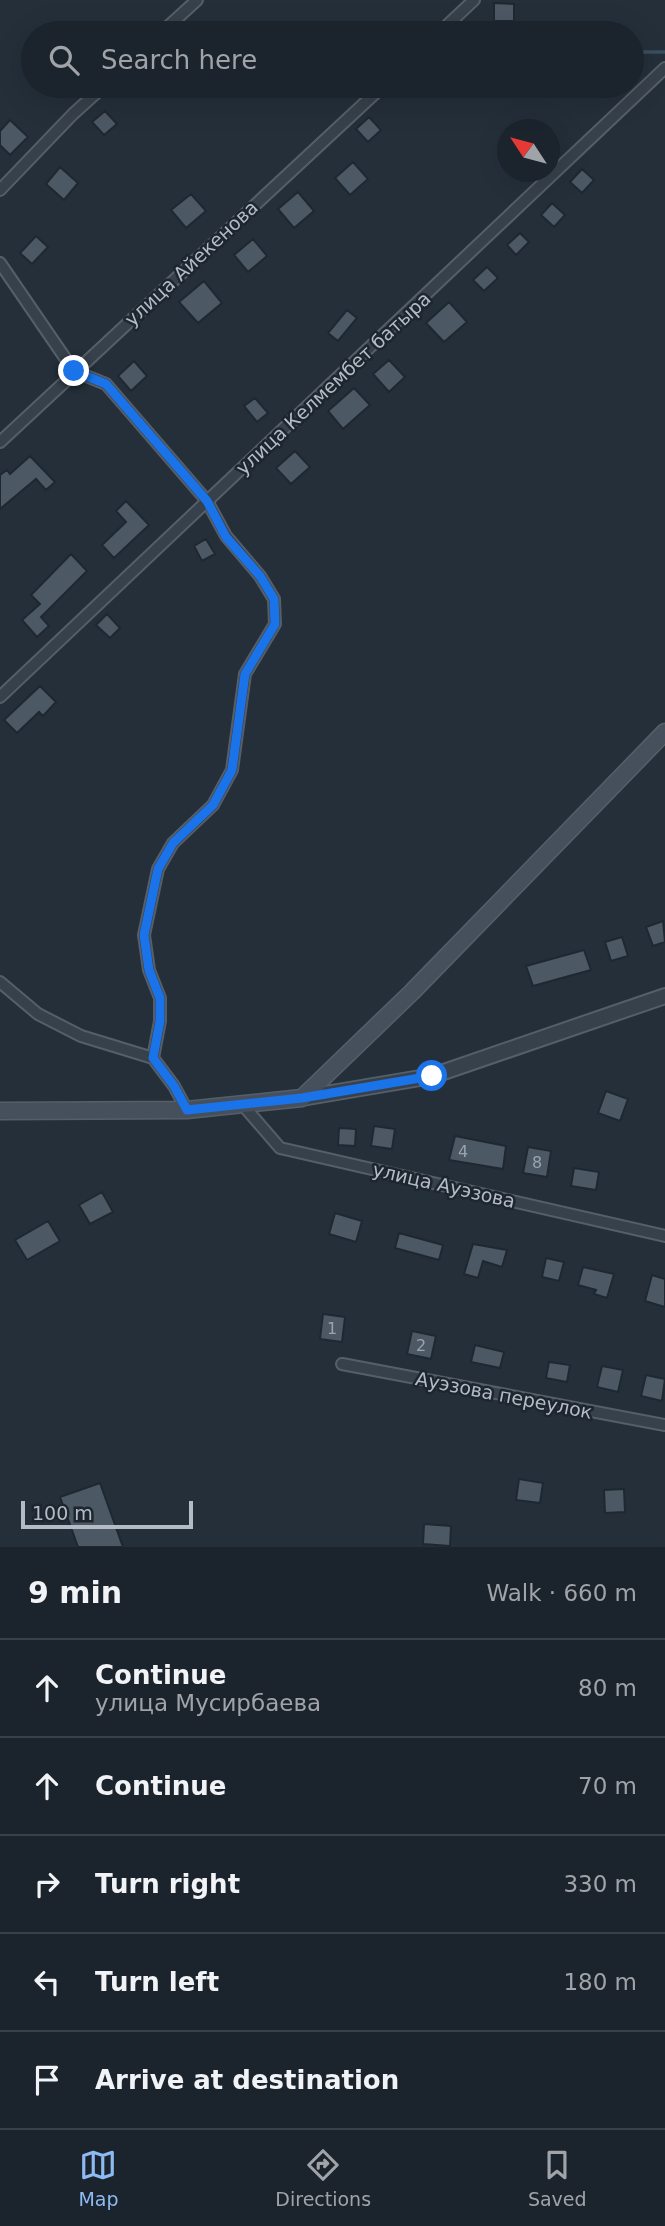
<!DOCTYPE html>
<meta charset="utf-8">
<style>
body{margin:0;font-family:"DejaVu Sans",sans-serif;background:#242b34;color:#f1f3f6}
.compass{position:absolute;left:497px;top:119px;width:63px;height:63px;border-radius:50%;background:#1b232c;box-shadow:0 7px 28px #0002;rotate:306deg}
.scale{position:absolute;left:21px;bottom:18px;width:172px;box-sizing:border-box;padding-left:7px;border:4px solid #b3bcc6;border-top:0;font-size:19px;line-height:24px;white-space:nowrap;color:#b3bcc6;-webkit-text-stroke:5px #1d262f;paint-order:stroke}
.stop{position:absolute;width:21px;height:21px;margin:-16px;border:5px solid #1a73e8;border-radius:50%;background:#fff}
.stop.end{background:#1a73e8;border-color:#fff;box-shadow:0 2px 7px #0008}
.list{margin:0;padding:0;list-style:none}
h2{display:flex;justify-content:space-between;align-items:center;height:91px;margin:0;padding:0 28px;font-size:30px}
h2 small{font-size:23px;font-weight:400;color:#a0a4a9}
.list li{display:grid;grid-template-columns:46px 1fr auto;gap:21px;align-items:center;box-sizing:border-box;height:98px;padding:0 28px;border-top:2px solid #394048}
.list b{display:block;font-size:26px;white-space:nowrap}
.list p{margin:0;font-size:23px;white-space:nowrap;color:#a0a4a9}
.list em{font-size:23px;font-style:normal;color:#a0a4a9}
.icon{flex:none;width:38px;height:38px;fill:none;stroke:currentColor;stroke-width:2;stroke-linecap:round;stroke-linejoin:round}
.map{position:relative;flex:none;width:665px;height:1547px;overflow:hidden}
.search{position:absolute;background:#1b232c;box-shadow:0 7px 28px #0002;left:21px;right:21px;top:21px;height:77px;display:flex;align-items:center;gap:18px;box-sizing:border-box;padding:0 24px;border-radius:38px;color:#a0a4a9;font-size:26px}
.sheet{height:581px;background:#1b232c}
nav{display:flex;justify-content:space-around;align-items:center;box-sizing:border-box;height:98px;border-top:2px solid #394048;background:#1b232c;font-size:19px;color:#a0a4a9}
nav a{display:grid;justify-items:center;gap:4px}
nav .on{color:#8cbaf2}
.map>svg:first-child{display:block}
</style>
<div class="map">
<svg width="665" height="1547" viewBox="0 0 665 1547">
<rect width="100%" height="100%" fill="#242f3a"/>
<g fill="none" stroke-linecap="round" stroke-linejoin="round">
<!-- stream -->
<path stroke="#3a4e62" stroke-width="3.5" d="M 632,52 L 665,52"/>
</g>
<!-- building -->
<path fill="#4d5865" stroke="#1f2831" stroke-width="2" d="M 494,3 L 514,4 L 514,21 L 494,21 Z
M 105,111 L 117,124 L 104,135 L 92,122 Z
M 369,117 L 381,130 L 368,142 L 356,129 Z
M 10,120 L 28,137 L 10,155 L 0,145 L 0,131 Z
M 353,162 L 368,179 L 350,195 L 335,178 Z
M 60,167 L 78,183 L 64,200 L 46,184 Z
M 582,169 L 594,180 L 582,193 L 570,182 Z
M 298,192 L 314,211 L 294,228 L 278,209 Z
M 191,194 L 206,211 L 186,228 L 171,210 Z
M 552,203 L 565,215 L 554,227 L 541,215 Z
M 520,233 L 529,242 L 516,255 L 507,245 Z
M 36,236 L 48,247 L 32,264 L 20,253 Z
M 253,239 L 267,256 L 248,272 L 234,255 Z
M 487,267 L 498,278 L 484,291 L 473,280 Z
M 204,281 L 222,303 L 198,323 L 179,302 Z
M 449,302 L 467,322 L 444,342 L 426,323 Z
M 347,310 L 357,318 L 338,341 L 328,333 Z
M 389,360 L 405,377 L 389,392 L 373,374 Z
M 134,361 L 147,376 L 131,391 L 118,376 Z
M 354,388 L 370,405 L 343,429 L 328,411 Z
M 255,398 L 268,413 L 257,422 L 244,406 Z
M 295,451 L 310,467 L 291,484 L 276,468 Z
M 30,456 L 55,482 L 46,490 L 36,479 L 0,509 L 0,475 L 7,470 L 10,474 Z
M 126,501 L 149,525 L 114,558 L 102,545 L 126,522 L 116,511 Z
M 206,539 L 215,554 L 202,561 L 194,546 Z
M 71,554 L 87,571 L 41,617 L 49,626 L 37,637 L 22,620 L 40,604 L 31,595 Z
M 107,614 L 120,628 L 110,638 L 96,625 Z
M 40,686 L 56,702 L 43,716 L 39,712 L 17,733 L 4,720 Z
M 663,921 L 665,942 L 653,946 L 646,927 Z
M 622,937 L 628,956 L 611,961 L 605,942 Z
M 584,950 L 591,970 L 533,986 L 526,966 Z
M 606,1091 L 628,1099 L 620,1121 L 598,1113 Z
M 374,1126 L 395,1129 L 392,1149 L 371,1146 Z
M 339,1128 L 356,1129 L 355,1146 L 338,1145 Z
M 455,1136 L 506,1146 L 503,1169 L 449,1160 Z
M 528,1147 L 551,1151 L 547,1177 L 523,1173 Z
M 574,1168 L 599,1172 L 596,1190 L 571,1186 Z
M 102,1192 L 113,1212 L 90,1224 L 79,1205 Z
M 335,1213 L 362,1221 L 356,1242 L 329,1234 Z
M 48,1221 L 60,1241 L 27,1260 L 15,1240 Z
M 399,1233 L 443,1245 L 439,1260 L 395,1248 Z
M 473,1244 L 507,1250 L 502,1267 L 483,1261 L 478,1278 L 464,1274 Z
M 546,1258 L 564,1262 L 559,1281 L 542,1277 Z
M 583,1267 L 614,1274 L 607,1298 L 594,1294 L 596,1290 L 578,1285 Z
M 652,1275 L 665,1279 L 665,1307 L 645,1301 Z
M 323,1314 L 345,1317 L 342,1342 L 320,1339 Z
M 412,1331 L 436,1336 L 431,1359 L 407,1354 Z
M 475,1345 L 504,1352 L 500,1368 L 471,1362 Z
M 549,1362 L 570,1365 L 567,1382 L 546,1378 Z
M 602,1366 L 623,1370 L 618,1392 L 597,1387 Z
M 646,1375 L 665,1379 L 662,1401 L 641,1396 Z
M 519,1479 L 543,1483 L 540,1503 L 516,1500 Z
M 100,1483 L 123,1547 L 78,1547 L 60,1497 Z
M 624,1489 L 625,1512 L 605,1513 L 604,1490 Z
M 424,1524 L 451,1526 L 450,1546 L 423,1544 Z"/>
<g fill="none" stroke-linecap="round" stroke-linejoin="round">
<defs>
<path id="minor" d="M 161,33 L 197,0
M 439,33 L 474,0
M 0,190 L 73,114 L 104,86
M 0,263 L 74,371 L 106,384 L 207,501 L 226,536 L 260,576 L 274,599 L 275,624 L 245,674 L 232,770 L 213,805 L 173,843 L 158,869 L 144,935 L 149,970 L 160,998 L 160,1021 L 153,1058
M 0,442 L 383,86
M 0,697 L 665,68
M 0,982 L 38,1014 L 81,1036 L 153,1058 L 174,1086 L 187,1110
M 242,1104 L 280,1148 L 665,1236
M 342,1364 L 665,1425"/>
<path id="tertiary" d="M 302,1098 L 432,1076 L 665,996"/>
<path id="secondary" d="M 0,1111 L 187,1110 L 302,1098 L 412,992 L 665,732"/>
</defs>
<!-- minor casing -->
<use href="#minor" stroke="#565f68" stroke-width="14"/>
<!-- tertiary casing -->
<use href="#tertiary" stroke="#565f68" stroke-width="18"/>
<!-- secondary casing -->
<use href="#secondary" stroke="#565f68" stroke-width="19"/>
<!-- minor -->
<use href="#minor" stroke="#37414b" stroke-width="10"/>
<!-- tertiary -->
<use href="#tertiary" stroke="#37414b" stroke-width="14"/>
<!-- secondary -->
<use href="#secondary" stroke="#46505d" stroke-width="16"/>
</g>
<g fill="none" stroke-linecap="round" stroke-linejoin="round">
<!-- route -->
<path stroke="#1a73e8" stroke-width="9" d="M 74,371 L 106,384 L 207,501 L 226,537 L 260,576 L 274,599 L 275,624 L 245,674 L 232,770 L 213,805 L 173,843 L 158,869 L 144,935 L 149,970 L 160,998 L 160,1021 L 153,1058 L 174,1086 L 187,1110 L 302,1098 L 432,1076"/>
</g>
<g text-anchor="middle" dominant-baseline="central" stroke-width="5" stroke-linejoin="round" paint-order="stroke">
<!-- number labels -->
<g font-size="16" fill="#9aa3ae">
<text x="463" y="1151">4</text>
<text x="537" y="1162">8</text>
<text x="332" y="1328">1</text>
<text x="421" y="1345">2</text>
</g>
<!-- street labels -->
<g font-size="19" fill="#b3bcc6" stroke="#1d262f">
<text transform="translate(191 263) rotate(-43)">улица Айекенова</text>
<text transform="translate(333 383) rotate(-43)">улица Келмембет батыра</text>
<text transform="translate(444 1185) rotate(13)">улица Ауэзова</text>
<text transform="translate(504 1395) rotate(11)">Ауэзова переулок</text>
</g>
</g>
</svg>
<svg class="compass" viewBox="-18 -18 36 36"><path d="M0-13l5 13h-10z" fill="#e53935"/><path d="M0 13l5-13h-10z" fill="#a0a4a9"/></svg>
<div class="scale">100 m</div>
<div class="stop" style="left:432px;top:1076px"></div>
<div class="stop end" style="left:74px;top:371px"></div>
<div class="search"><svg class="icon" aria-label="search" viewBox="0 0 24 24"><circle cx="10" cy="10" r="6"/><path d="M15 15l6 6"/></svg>Search here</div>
</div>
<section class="sheet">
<h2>9 min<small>Walk · 660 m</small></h2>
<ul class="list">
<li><svg class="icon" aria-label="ahead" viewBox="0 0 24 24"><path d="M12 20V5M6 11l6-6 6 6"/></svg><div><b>Continue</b><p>улица Мусирбаева</p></div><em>80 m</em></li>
<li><svg class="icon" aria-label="ahead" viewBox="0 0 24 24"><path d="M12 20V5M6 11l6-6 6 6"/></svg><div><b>Continue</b></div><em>70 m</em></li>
<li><svg class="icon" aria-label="right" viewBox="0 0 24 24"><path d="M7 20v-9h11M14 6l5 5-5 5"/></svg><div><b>Turn right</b></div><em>330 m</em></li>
<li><svg class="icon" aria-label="left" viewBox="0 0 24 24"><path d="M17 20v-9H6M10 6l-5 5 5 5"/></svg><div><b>Turn left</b></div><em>180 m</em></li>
<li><svg class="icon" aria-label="arrive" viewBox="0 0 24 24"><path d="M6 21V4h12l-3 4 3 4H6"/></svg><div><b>Arrive at destination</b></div></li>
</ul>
</section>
<nav>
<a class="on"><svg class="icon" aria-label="map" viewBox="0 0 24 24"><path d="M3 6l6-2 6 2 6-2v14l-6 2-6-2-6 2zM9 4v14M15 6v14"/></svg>Map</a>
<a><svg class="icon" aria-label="directions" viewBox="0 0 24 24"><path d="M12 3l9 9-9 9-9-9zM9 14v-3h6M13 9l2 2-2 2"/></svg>Directions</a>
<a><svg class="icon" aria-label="saved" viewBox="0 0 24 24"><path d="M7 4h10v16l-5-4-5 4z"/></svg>Saved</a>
</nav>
